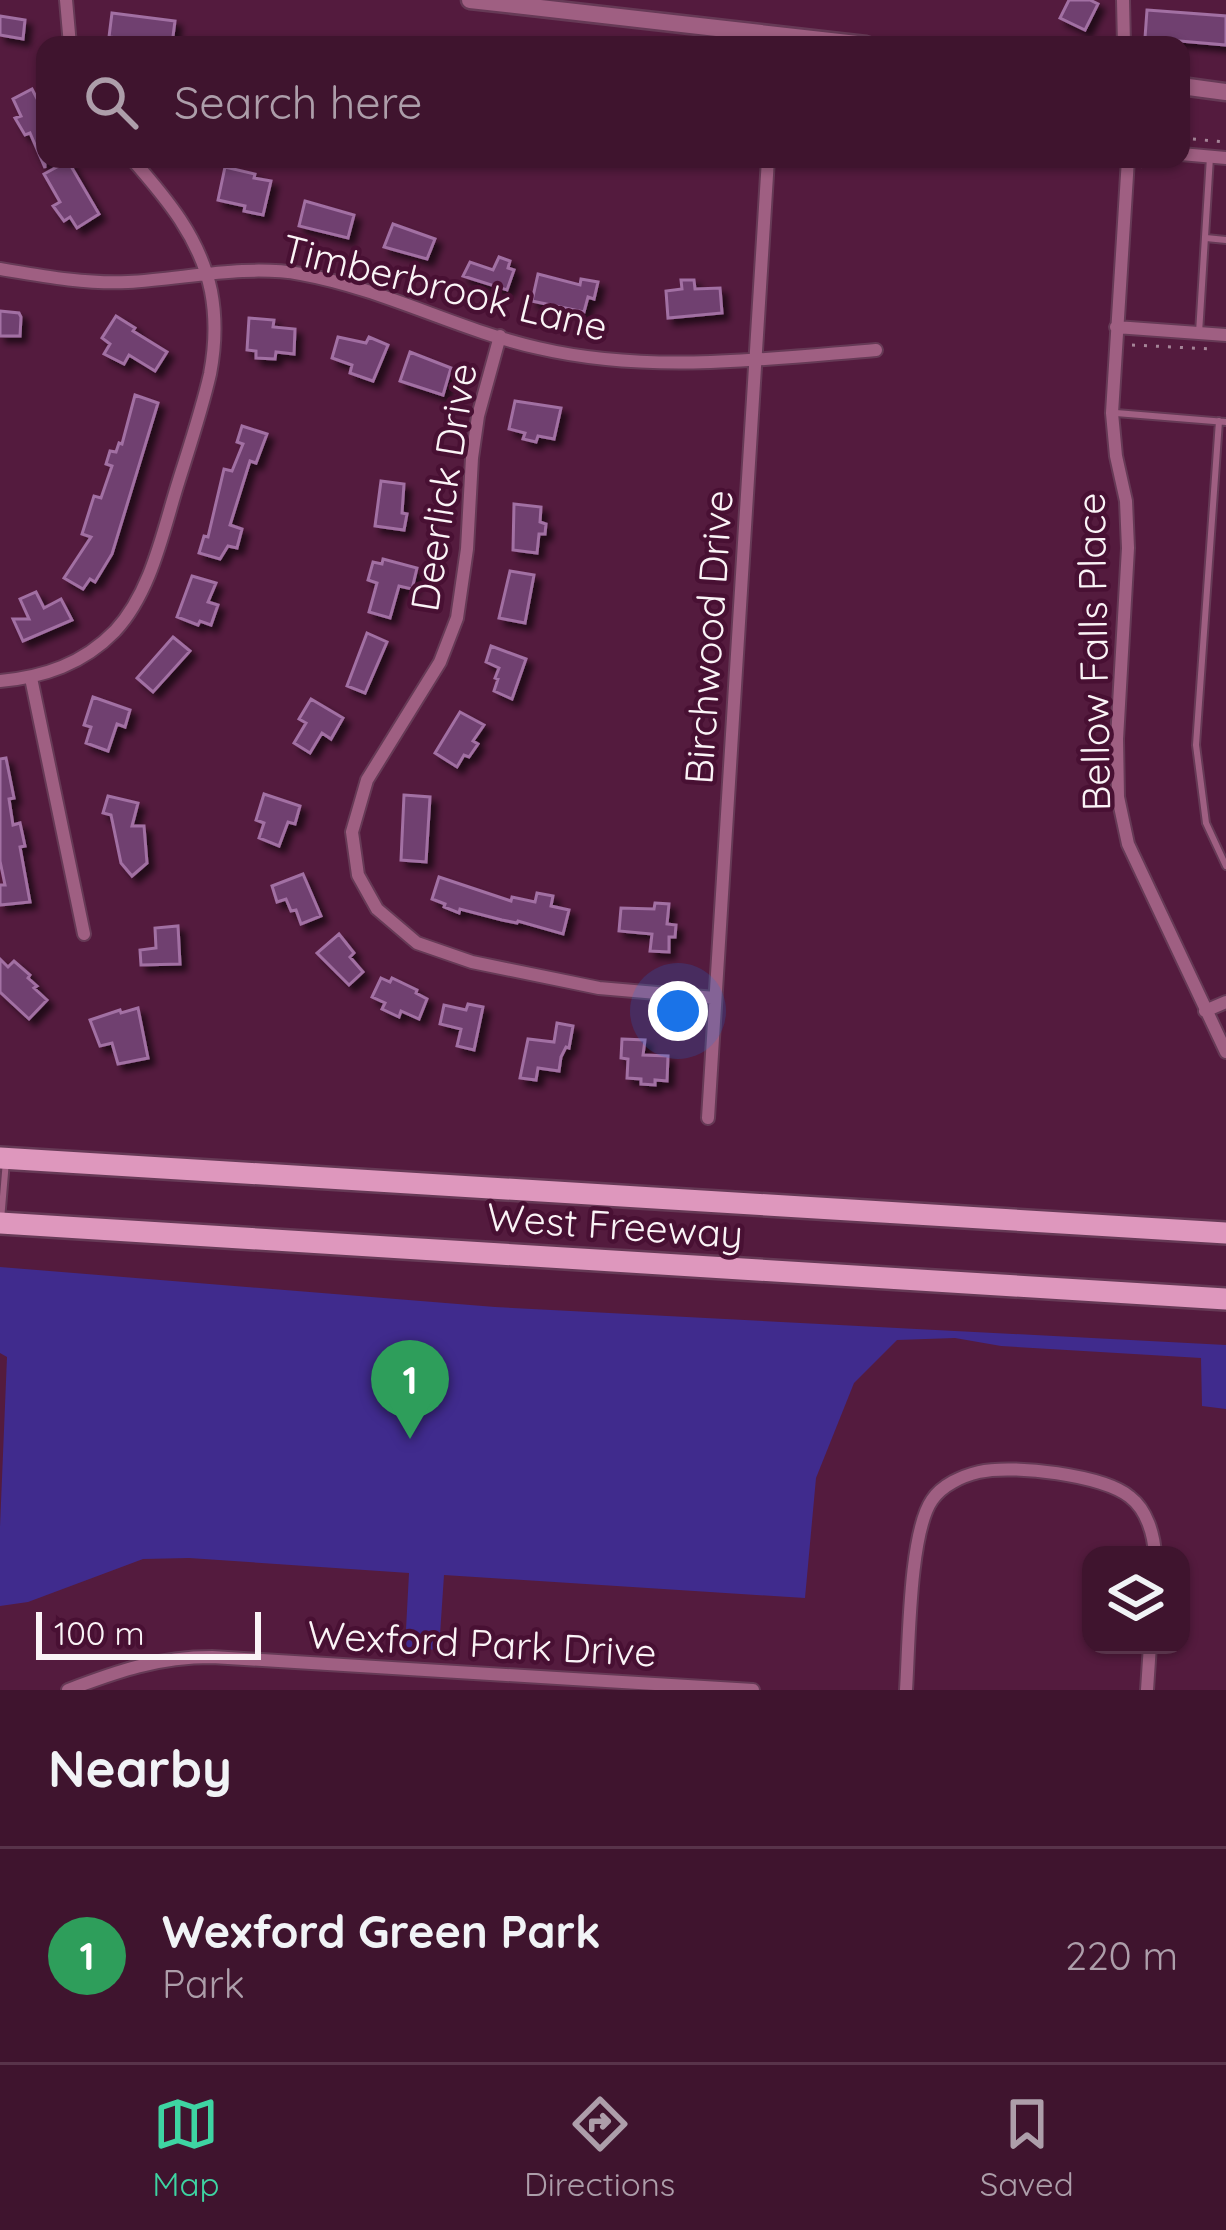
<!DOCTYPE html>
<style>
body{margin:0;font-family:Quicksand,sans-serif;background:#4a213a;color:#f1f3f6}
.controls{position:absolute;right:36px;bottom:36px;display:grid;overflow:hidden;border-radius:24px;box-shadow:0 3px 9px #0004}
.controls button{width:108px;height:108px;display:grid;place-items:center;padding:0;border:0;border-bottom:3px solid #58334a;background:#3f142e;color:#f1f3f6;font:60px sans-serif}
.scale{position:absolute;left:36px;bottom:30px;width:225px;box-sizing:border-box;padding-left:12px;border:6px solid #faf3f6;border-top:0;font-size:33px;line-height:42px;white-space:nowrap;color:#faf3f6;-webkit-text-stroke:9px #481033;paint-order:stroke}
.you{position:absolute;left:678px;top:1011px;width:42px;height:42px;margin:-30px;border:9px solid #fff;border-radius:50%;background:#1a73e8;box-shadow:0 0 0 18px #1a73e833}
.badge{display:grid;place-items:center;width:78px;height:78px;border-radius:50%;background:#3ed4a2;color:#fff;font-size:39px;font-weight:700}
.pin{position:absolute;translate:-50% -99px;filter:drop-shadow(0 3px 6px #0008)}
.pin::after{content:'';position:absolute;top:63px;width:42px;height:36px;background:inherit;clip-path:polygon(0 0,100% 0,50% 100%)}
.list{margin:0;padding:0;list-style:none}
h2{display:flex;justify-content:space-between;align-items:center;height:156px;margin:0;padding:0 48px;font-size:51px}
h2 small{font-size:39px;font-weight:400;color:#ad9eaa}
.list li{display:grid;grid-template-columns:78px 1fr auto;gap:36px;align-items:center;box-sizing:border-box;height:216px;padding:0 48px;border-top:3px solid #58334a}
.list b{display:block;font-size:45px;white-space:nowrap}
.list p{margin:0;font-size:39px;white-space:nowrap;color:#ad9eaa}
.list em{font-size:39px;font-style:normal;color:#ad9eaa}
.icon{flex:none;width:66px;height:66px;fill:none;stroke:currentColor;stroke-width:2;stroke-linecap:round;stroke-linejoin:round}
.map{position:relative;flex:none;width:1226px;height:1690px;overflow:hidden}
.search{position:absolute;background:#3f142e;box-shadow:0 3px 9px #0004;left:36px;right:36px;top:36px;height:132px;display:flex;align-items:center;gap:30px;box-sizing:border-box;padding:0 42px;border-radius:24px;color:#ad9eaa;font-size:45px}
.sheet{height:372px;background:#3f142e}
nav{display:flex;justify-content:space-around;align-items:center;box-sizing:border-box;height:168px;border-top:3px solid #58334a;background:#3f142e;font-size:33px;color:#ad9eaa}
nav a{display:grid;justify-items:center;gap:6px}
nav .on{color:#3ed4a2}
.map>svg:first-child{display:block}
</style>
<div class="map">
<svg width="1226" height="1690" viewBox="0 0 1226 1690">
<defs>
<filter id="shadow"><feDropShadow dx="6" dy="6" stdDeviation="3" flood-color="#0009"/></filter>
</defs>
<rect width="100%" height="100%" fill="#541b3e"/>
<!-- green -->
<path fill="#402b8d" d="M 0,1267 L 495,1307 L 1226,1345 L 1226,1409 L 1202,1406 L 1201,1358 L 1001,1346 L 955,1338 L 897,1340 L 854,1383 L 816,1478 L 805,1598 L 444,1575 L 439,1650 L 405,1648 L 409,1573 L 189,1558 L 143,1559 L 28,1602 L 0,1606 L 0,1527 L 7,1357 L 0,1353 Z"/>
<!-- building -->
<path fill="#6f4070" stroke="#a270a3" stroke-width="3" filter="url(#shadow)" d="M 1069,0 L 1090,0 L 1098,4 L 1085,30 L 1060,18 Z
M 1147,10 L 1226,16 L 1226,45 L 1145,38 Z
M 112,13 L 175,21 L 172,44 L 109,37 Z
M 0,16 L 25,20 L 23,39 L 0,35 Z
M 32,89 L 45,114 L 45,168 L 30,133 L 25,135 L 15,118 L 21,116 L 13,99 Z
M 68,161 L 99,214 L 77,228 L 70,217 L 64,221 L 53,206 L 60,202 L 44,174 Z
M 225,167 L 255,174 L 254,178 L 271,181 L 263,215 L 244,211 L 245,206 L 218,200 Z
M 305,201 L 354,215 L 348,238 L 299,226 Z
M 393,224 L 435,239 L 427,259 L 384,247 Z
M 499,257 L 510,261 L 508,268 L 514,270 L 507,290 L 463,276 L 470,262 L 493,270 Z
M 538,274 L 580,285 L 581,279 L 598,282 L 594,299 L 588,297 L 584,312 L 532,301 Z
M 681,280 L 694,280 L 695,289 L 720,288 L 722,313 L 668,318 L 666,291 L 682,289 Z
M 0,311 L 19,313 L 21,317 L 20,336 L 0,336 Z
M 116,316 L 135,328 L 133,331 L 167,352 L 155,371 L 129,355 L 124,364 L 104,354 L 110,344 L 102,338 Z
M 249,318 L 274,320 L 273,327 L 295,329 L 294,354 L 276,352 L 275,359 L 256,358 L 256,351 L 247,350 Z
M 338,337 L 366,343 L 369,337 L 388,345 L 373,381 L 350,373 L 352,365 L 332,358 Z
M 410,352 L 451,368 L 443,395 L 400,381 Z
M 135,395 L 158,403 L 112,554 L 95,582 L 90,579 L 83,589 L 64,578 L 91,537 L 82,534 L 94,496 L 101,498 L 112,466 L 106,464 L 110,451 L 116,452 L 119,443 L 122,444 Z
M 515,401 L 561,408 L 554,439 L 538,436 L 536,442 L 523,439 L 525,433 L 509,429 Z
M 242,426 L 267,434 L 256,463 L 250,461 L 230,525 L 242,529 L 237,548 L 228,546 L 220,559 L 199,553 L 204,536 L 208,537 L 224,469 L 232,471 L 243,444 L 237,442 Z
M 381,481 L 404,484 L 402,513 L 407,514 L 404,530 L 375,526 Z
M 514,504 L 541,507 L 540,522 L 546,524 L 545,534 L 539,534 L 537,553 L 513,550 Z
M 383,559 L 417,568 L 412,589 L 399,586 L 390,618 L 369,612 L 377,583 L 368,580 L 373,562 L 382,564 Z
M 510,571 L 534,575 L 525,623 L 499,618 Z
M 192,576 L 216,583 L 208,602 L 218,605 L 211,625 L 200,621 L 198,625 L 177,617 Z
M 36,592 L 44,608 L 61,599 L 72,620 L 23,641 L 13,619 L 29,619 L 20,599 Z
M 367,633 L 387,642 L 365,693 L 347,686 Z
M 173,637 L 190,651 L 153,692 L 137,678 Z
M 491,646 L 526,659 L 512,699 L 494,691 L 498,679 L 495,678 L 499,668 L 486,662 Z
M 93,697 L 130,710 L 125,727 L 117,724 L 108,751 L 86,743 L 91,727 L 84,725 Z
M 311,699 L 343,718 L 331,739 L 322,733 L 310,753 L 294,743 L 306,723 L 299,719 Z
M 460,712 L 484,725 L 473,741 L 478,744 L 469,757 L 464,755 L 457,767 L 435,753 Z
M 6,758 L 14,798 L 9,799 L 13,825 L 20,823 L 25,846 L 20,847 L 30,902 L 0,905 L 0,885 L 5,885 L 0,861 L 0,759 Z
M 264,794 L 300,806 L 295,824 L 288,822 L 279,846 L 259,838 L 264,823 L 256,820 Z
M 404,795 L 430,797 L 426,862 L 401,860 Z
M 108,796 L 138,803 L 132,826 L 144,826 L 147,863 L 132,876 L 121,863 L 111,815 L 103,813 Z
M 303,874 L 321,916 L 301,924 L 296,910 L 291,911 L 286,899 L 277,902 L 272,886 Z
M 439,877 L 511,901 L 512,897 L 535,902 L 537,893 L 553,896 L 551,906 L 569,910 L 563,934 L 518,921 L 517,923 L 502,920 L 460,909 L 459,913 L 444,907 L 445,904 L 432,899 Z
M 655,903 L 669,904 L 667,924 L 676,925 L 675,937 L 669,937 L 669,952 L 650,951 L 652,934 L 619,931 L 621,908 L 654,909 Z
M 178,926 L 180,964 L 141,965 L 140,950 L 156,948 L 155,928 Z
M 339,934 L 354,953 L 350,957 L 363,972 L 349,985 L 317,953 Z
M 0,959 L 8,967 L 14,961 L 30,975 L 28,978 L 37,986 L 34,988 L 47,1000 L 29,1019 L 0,992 Z
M 381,978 L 390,982 L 392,978 L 417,990 L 416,993 L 427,999 L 419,1019 L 401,1011 L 399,1017 L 382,1009 L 385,1003 L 372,997 Z
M 468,1004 L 483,1007 L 474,1050 L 457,1046 L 461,1029 L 440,1024 L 444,1005 L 466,1010 Z
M 138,1008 L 148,1058 L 118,1064 L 112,1043 L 100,1046 L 90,1020 L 120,1010 L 121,1013 Z
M 557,1023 L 573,1026 L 569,1048 L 566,1047 L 561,1057 L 559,1071 L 538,1068 L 536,1080 L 520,1078 L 528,1039 L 554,1042 Z
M 622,1039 L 645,1040 L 643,1055 L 668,1056 L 667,1081 L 655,1080 L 655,1085 L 641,1084 L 641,1079 L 627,1078 L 628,1059 L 621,1058 Z"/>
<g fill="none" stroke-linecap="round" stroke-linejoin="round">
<defs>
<path id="service" d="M 1206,238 L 1226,240
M 1199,333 L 1210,157
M 1116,413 L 1226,422
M 1219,421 L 1196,745 L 1206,823 L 1226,866
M 1,1220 L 6,1161"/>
<path id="minor" d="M 66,0 L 70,45
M 1123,0 L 1124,45
M 1181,154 L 1226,158
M 1128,159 L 1112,413 L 1116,456 L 1126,501 L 1128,548 L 1117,739 L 1118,797 L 1128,844 L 1226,1052
M 0,269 C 42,276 85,284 128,282 C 185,279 244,264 301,274 C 384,289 458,330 538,348 C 649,374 764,359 876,350
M 1116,327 L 1226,335
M 500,336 L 478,416 L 472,458 L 467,549 L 457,618 L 440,662 L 367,780 L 352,832 L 358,875 L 377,909 L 417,943 L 472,962 L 599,988 L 715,998
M 31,678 L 84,934
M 0,681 C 44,677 83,664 115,631 C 152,591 163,530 179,480 C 190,445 202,409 210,374 C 215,348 216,317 211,291 C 200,238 167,199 132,159
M 1205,1011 L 1226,1002
M 708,1118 L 768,159
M 68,1690 C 118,1671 158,1657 212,1657 L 753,1690
M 906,1690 C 909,1646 909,1533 932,1500 C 942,1485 962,1476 979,1472 C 1012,1464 1104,1475 1130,1497 C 1147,1510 1154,1535 1155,1555
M 1147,1690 L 1150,1645"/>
<path id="secondary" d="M 470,0 L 866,45
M 1181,86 L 1226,92"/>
<path id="motorway" d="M 0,1158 L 1226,1233
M 0,1223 L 1226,1299"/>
</defs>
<!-- service casing -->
<use href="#service" stroke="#663a56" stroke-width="10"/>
<!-- minor casing -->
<use href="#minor" stroke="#663a56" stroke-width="16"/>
<!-- secondary casing -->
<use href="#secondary" stroke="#663a56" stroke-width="21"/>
<!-- motorway casing -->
<use href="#motorway" stroke="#663a56" stroke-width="26"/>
<!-- path -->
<path stroke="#a58598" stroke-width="3" stroke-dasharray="3 9" stroke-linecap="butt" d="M 1181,138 L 1226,142
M 1141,167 L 1148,163 L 1172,166
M 1132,345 L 1212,349"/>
<!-- service -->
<use href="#service" stroke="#9f5f82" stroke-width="6"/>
<!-- minor -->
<use href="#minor" stroke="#9f5f82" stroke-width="12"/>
<!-- secondary -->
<use href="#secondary" stroke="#9f5f82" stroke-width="16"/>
<!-- motorway -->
<use href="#motorway" stroke="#de97bd" stroke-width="21"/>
</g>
<g text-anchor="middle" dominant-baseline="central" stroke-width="9" stroke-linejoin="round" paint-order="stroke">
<!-- street labels -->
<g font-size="39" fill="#faf3f6" stroke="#481033">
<text transform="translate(445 287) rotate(14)">Timberbrook Lane</text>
<text transform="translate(443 487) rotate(-81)">Deerlick Drive</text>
<text transform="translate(708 637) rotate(-86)">Birchwood Drive</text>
<text transform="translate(1093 652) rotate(-91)">Bellow Falls Place</text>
<text transform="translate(615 1225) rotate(4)">West Freeway</text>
<text transform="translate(482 1643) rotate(3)">Wexford Park Drive</text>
</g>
</g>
</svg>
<div class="controls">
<button><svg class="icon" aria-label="layers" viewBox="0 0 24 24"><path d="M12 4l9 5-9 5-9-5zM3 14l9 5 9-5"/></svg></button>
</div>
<div class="scale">100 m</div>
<div class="you"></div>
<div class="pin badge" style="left:410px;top:1439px;background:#2e9e5b">1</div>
<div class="search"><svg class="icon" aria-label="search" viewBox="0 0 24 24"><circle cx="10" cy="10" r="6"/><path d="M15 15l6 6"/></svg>Search here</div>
</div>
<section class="sheet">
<h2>Nearby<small></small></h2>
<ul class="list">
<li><span class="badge" style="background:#2e9e5b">1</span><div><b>Wexford Green Park</b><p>Park</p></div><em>220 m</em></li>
</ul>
</section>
<nav>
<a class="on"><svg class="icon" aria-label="map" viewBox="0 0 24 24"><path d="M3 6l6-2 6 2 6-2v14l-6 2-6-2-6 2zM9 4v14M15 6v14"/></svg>Map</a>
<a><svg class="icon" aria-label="directions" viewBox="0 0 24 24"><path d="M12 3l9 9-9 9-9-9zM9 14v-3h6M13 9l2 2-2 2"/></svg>Directions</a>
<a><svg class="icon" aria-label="saved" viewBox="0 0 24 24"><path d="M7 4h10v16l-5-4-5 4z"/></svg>Saved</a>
</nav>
